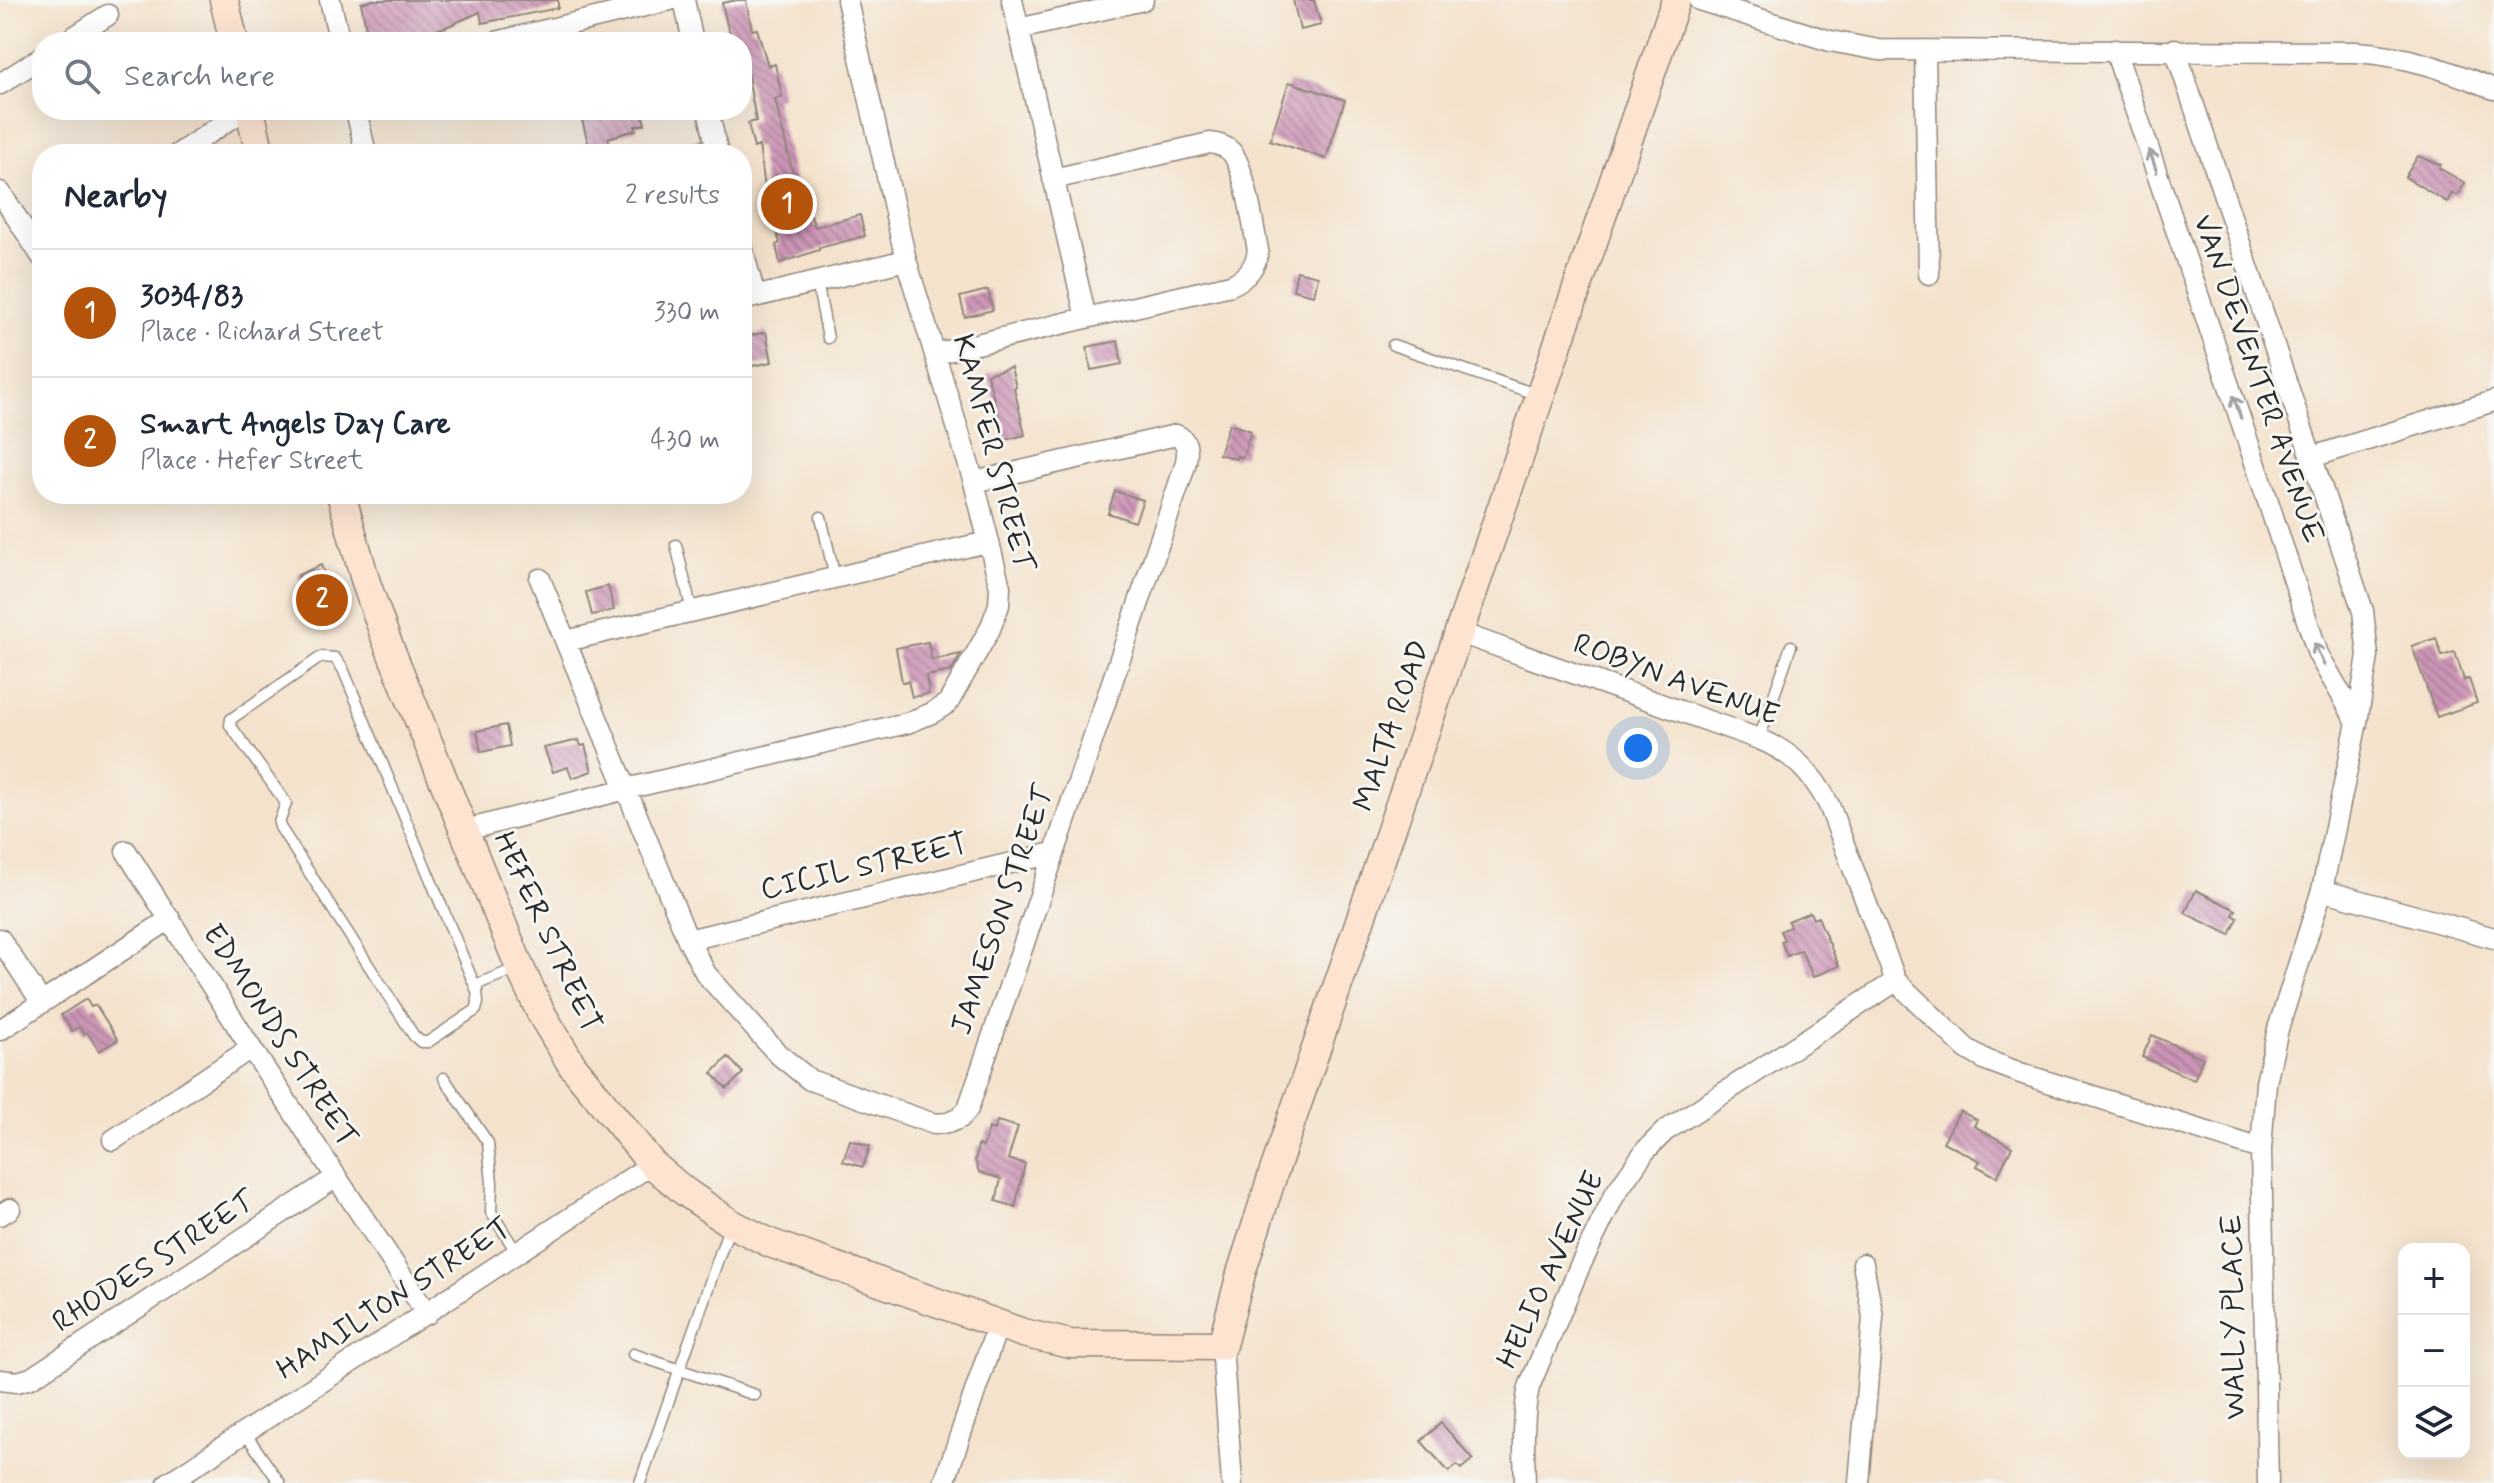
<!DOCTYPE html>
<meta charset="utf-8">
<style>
body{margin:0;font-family:Mynerve,sans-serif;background:#f6f6f7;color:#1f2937}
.controls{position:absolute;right:24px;bottom:24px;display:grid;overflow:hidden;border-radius:16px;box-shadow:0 8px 32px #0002}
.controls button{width:72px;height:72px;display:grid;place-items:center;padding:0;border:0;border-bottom:2px solid #e0e1e3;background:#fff;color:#1f2937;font:40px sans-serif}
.you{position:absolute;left:1638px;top:748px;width:28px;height:28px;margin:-20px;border:6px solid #fff;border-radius:50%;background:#1a73e8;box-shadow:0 0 0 12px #1a73e833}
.badge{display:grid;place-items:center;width:52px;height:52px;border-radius:50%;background:#b45309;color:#fff;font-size:26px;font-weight:700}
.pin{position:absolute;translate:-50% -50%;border:4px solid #fff;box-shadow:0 2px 8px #0006}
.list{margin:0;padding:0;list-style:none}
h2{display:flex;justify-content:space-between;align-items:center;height:104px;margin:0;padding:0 32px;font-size:34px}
h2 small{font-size:26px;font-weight:400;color:#747a83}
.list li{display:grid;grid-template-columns:52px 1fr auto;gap:24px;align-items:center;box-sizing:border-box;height:128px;padding:0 32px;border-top:2px solid #e0e1e3}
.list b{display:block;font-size:30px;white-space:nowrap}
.list p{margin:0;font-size:26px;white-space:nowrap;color:#747a83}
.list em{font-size:26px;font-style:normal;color:#747a83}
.icon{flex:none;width:44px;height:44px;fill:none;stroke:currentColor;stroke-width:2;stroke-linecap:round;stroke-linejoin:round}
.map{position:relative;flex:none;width:2494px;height:1483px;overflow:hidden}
.search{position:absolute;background:#fff;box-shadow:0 8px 32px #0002;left:32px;top:32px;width:720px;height:88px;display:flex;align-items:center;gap:20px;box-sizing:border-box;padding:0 28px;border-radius:32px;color:#747a83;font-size:30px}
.panel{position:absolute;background:#fff;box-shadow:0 8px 32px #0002;left:32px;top:144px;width:720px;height:360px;border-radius:32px}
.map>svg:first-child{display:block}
</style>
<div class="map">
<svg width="2494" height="1483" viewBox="0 0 2494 1483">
<defs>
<pattern id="building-back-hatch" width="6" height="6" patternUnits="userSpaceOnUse" patternTransform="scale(2)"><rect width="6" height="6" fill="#cc94b6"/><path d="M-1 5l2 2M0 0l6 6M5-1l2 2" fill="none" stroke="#a67994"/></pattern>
</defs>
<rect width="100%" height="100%" fill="#f6f6f2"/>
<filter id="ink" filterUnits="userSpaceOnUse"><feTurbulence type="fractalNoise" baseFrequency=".0125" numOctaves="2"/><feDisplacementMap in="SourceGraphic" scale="16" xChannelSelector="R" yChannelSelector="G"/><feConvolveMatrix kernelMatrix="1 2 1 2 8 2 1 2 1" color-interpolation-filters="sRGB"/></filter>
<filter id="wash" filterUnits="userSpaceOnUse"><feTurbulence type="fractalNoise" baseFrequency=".006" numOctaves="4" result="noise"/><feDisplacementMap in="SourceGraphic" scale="32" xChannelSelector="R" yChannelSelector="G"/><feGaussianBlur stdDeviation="1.8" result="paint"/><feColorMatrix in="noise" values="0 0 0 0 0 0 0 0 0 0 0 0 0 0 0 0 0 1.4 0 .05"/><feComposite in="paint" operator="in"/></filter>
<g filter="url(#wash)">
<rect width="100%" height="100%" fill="#f4e2cc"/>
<g id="blocks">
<!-- building -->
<path fill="url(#building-back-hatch)" d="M 373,0 L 558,0 L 558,8 L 482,23 L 480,12 L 446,27 L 406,38 L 405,34 L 377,42 L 369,42 L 361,3 Z
M 737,0 L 746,0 L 752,30 L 757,29 L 768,66 L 775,64 L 782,96 L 775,99 L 797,191 L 801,190 L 815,227 L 860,215 L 865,236 L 819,248 L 819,250 L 780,263 L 776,245 L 780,243 L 767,201 L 759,146 L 754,148 L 748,123 L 756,121 L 742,42 L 734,42 L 727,25 L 722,3 Z
M 1293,0 L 1314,0 L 1321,25 L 1300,30 Z
M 1289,82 L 1345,100 L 1326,159 L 1270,140 Z
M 603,110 L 641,110 L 645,124 L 635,126 L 636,130 L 608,138 L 610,144 L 590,150 L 581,116 Z
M 2418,156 L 2441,165 L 2439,168 L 2465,183 L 2457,196 L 2452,193 L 2447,202 L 2405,177 Z
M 1297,271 L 1318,276 L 1314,295 L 1293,290 Z
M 988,290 L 993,310 L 965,317 L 960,297 Z
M 766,332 L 772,362 L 752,366 L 745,337 Z
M 1118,341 L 1122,364 L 1091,370 L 1087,347 Z
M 1011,367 L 1016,387 L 1014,388 L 1025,435 L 1005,440 L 987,374 Z
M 1229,424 L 1251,431 L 1243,457 L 1237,456 L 1236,459 L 1219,454 Z
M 1115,491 L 1143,500 L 1135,522 L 1108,513 Z
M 321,565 L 339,610 L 318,619 L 298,575 Z
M 608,586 L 614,610 L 592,615 L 586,592 Z
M 2436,638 L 2442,656 L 2455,652 L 2464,680 L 2469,679 L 2477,703 L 2437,717 L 2412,646 Z
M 928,642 L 932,660 L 961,654 L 951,671 L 926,676 L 929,694 L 912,697 L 908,681 L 902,682 L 896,648 Z
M 506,725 L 510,746 L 481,752 L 477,731 Z
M 579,740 L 581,746 L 585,745 L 592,771 L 572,778 L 568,767 L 553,772 L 544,748 Z
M 2196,890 L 2236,910 L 2233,915 L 2238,918 L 2230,935 L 2185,913 Z
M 1810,912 L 1813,919 L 1818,917 L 1839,966 L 1813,977 L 1801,950 L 1787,956 L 1781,941 L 1784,940 L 1780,931 L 1790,927 L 1788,921 Z
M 86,999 L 91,1007 L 96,1005 L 118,1040 L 99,1051 L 87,1032 L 84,1034 L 79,1027 L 72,1031 L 61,1015 Z
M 2152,1035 L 2203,1058 L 2194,1080 L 2142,1057 Z
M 728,1057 L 743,1073 L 727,1089 L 712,1073 Z
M 1960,1111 L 1977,1120 L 1974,1126 L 2012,1147 L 1997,1177 L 1977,1166 L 1980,1161 L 1943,1142 Z
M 997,1121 L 1018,1127 L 1008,1159 L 1025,1164 L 1015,1207 L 996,1201 L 1001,1179 L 979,1172 L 975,1161 L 978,1145 L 983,1147 L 989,1128 L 994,1130 Z
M 850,1140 L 870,1146 L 863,1167 L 843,1161 Z
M 1441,1423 L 1473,1459 L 1461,1469 L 1457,1465 L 1449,1472 L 1421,1441 Z"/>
</g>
</g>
<g filter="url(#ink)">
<use href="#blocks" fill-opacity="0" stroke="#90867c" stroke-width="2"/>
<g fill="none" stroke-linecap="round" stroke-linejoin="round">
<defs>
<path id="lane" d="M 817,282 L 828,338
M 1393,345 L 1538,395
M 821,517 L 835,578
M 676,545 L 692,611
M 321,657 L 335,658 L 343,669 L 477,991 L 478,1003 L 476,1010 L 428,1042 L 421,1042 L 414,1036 L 280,827 L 279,823 L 286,803 L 230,725 L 231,719 Z
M 1759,739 L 1791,646
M 475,985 L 518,968
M 444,1078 L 488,1143 L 492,1183 L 491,1212 L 517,1253
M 633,1354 L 755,1395
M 245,1433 L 280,1483
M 640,1483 L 730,1225"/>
<path id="street" d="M 330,0 L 340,42
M 684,0 L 693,42
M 1699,0 L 1830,41 L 1879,50 L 2356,52 C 2405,55 2448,70 2494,89
M 1019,29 L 1143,0
M 66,42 L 108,15
M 496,42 L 670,0
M 2175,49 L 2363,611 L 2368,656 L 2357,722 L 2322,890 L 2278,1029 L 2266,1083 L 2261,1149 L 2268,1483
M 1925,50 L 1929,274
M 2115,50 L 2261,480 L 2318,654 L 2357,722
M 0,84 L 42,57
M 356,110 L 366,154
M 708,110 L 718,154
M 178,154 L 244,110
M 689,154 L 716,148
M 1053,179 L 1210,143 C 1219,144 1227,146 1233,154 C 1246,173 1253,226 1258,250 C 1256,267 1247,278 1231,285 L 1086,318
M 0,192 L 42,257
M 742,247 L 755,296
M 742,300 L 906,260
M 935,354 L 1086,318 L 1012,0
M 2312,457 L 2494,401
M 540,579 L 688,940 L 706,974 L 778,1054 L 810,1080 L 934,1124 L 948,1123 L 960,1118 L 968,1109 L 973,1094 L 1184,469 C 1188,456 1190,441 1176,435 L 974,482
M 1460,633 L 1759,739 C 1792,752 1813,774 1829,805 L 1896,981 L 1967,1049 L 1986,1060 L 2023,1074 L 2261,1149
M 566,641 L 987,542
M 462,831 L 626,789 L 907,723 L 932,713 L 948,703 L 990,629 L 999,605 L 1000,587 L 974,482 L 906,260 L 847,0
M 126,851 L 251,1048 L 427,1314
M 2322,890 L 2494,938
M 0,939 L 42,1003
M 688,940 L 1053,853
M 0,1030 L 170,919
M 113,1140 L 251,1048
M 0,1215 L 10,1209
M 1222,1345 L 1232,1483
M 0,1380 L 17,1382 L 31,1378 L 335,1178
M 168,1483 L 652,1164
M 944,1483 L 998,1324
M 1525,1483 C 1524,1451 1522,1419 1529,1387 L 1579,1268 L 1615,1194 L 1645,1151 L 1665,1131 L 1896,981
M 1859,1483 L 1873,1317 L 1863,1264"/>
<path id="secondary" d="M 224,0 L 234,42
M 250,110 L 260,154
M 341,494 L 366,583 L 386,639 L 520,968 L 541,1013 L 572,1065 L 652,1164 L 684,1191 L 730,1223 L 770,1243 L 1023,1333 L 1070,1344 L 1222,1345 L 1242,1270 L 1273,1174 L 1676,0"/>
</defs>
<!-- lane casing -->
<use href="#lane" stroke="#90867c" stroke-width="13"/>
<!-- street casing -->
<use href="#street" stroke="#90867c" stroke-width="23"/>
<!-- secondary casing -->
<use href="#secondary" stroke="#90867c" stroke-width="31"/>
<!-- lane -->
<use href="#lane" stroke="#fff" stroke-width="10"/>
<!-- street -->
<use href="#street" stroke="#fff" stroke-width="20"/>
<!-- secondary -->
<use href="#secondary" stroke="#fde4d1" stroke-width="28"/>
</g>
<!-- one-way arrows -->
<defs><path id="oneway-shaft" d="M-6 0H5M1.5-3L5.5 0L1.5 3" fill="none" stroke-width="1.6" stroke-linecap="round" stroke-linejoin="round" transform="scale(2)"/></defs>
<g stroke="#a0a0a0">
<use href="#oneway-shaft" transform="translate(2153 161) rotate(-109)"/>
<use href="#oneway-shaft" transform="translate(2237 407) rotate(-109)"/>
<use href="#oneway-shaft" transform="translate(2319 654) rotate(-114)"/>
</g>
</g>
<g text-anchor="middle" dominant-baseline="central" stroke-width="6" stroke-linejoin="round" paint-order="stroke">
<!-- street labels -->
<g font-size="30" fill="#2b2b2b" stroke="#f6f6f2">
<text transform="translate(2258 379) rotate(71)">VAN DEVENTER AVENUE</text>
<text transform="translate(993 453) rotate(75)">KAMFER STREET</text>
<text transform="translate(1676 680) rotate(20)">ROBYN AVENUE</text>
<text transform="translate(1392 726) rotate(-71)">MALTA ROAD</text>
<text transform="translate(864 867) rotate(-13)">CICIL STREET</text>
<text transform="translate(1003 910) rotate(-71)">JAMESON STREET</text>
<text transform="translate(547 932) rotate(65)">HEFER STREET</text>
<text transform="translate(280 1036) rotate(57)">EDMONDS STREET</text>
<text transform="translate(154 1262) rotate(-33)">RHODES STREET</text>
<text transform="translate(1551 1270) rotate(-65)">HELIO AVENUE</text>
<text transform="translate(394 1299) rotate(-33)">HAMILTON STREET</text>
<text transform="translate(2234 1317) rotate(-91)">WALLY PLACE</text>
</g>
</g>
</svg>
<div class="controls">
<button>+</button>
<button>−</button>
<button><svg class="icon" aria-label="layers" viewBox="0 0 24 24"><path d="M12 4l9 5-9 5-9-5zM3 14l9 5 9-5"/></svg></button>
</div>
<div class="you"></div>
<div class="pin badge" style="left:787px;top:204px">1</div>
<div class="pin badge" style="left:322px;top:600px">2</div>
<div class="search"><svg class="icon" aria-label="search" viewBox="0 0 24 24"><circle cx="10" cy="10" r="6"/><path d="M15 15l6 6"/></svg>Search here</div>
<section class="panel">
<h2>Nearby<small>2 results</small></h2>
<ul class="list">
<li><span class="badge">1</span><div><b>3034/83</b><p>Place · Richard Street</p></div><em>330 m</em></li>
<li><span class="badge">2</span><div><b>Smart Angels Day Care</b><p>Place · Hefer Street</p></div><em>430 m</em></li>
</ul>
</section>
</div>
